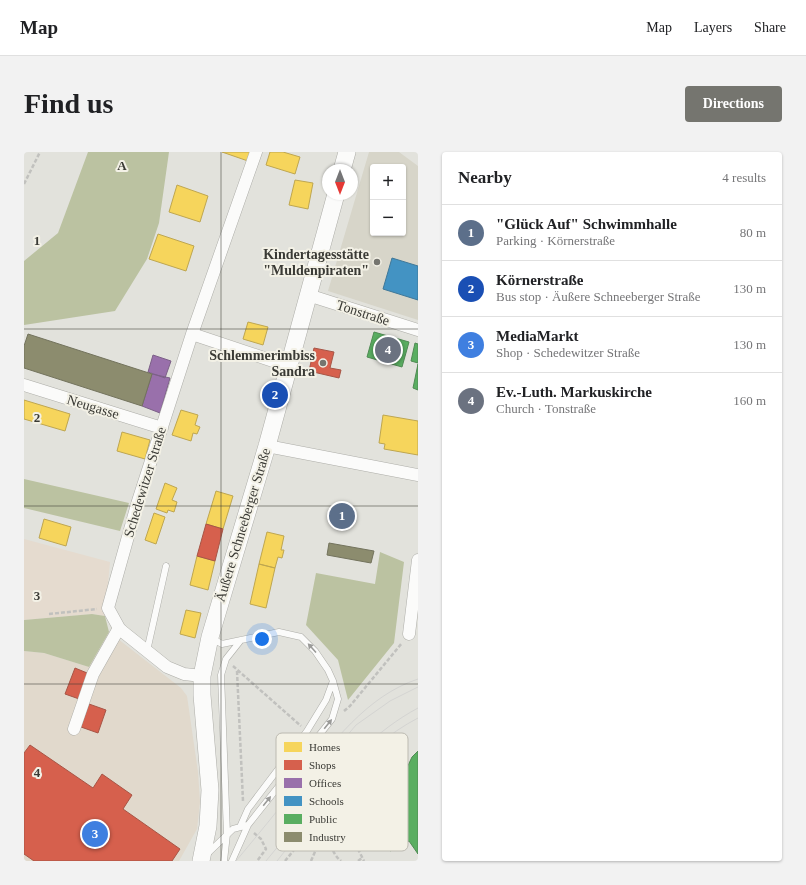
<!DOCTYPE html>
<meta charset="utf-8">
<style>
body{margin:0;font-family:Georgia,serif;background:#f2f2f2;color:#202124}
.controls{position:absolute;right:12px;top:12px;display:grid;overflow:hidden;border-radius:4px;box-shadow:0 1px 3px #0004}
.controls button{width:36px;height:36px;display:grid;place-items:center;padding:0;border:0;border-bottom:1px solid #e0e0e0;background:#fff;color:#202124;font:20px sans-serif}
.compass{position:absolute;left:298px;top:12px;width:36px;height:36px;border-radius:50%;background:#fff;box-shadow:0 1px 3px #0004;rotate:180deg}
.you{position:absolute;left:238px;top:487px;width:14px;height:14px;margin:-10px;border:3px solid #fff;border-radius:50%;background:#1a73e8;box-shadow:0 0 0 6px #1a73e833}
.badge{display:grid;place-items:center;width:26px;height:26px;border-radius:50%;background:#75756f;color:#fff;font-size:13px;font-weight:700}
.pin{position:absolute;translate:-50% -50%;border:2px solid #fff;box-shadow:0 1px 4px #0006}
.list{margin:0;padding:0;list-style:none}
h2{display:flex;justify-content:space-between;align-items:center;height:52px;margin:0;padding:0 16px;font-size:17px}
h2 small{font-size:13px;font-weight:400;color:#757577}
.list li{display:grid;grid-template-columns:26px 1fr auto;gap:12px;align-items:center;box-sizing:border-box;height:56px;padding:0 16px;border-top:1px solid #e0e0e0}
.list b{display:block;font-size:15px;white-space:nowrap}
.list p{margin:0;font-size:13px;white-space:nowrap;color:#757577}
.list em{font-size:13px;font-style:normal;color:#757577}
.map{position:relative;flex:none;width:394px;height:709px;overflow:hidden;border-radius:4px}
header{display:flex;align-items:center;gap:24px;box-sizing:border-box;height:56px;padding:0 20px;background:#fff;border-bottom:1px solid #e0e0e0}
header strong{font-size:19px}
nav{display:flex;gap:22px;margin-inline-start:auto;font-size:14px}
.intro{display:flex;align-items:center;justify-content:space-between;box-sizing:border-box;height:96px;padding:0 24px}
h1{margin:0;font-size:28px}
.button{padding:10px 18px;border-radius:4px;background:#75756f;color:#fff;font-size:14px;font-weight:700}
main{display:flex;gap:24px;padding:0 24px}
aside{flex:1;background:#fff;border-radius:4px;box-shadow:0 1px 3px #0004}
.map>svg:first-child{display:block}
</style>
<header>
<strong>Map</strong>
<nav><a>Map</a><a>Layers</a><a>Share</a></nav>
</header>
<div class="intro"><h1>Find us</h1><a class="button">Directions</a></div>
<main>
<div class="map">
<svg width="394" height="709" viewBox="0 0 394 709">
<rect width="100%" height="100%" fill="#e2e2dc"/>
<!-- commercial -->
<path fill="#e1d9cc" d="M 85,480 L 157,536 L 163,544 L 174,620 L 176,650 L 173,677 L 155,709 L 0,709 L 0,499 L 20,501 L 65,515 Z"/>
<!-- industrial -->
<path fill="#e5dbcf" d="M 0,387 L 86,410 L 81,464 L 68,462 L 0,468 Z"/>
<!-- built -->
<path fill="#d7d5c9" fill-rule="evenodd" d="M 345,0 L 375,0 L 394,14 L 394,168 L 304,139 ZM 349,15 L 379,15 L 379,81 L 349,81 Z"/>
<!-- forest -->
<path fill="#bbc2a1" d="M 64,0 L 145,0 L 135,71 L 123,107 L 91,159 L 0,173 L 0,109 L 34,81 Z
M 0,327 L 105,351 L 96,379 L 0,356 Z
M 356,400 L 380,410 L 370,491 L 324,548 L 314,508 L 282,473 L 292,421 L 351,432 Z
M 68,462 L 81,464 L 85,480 L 65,515 L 20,501 L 0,499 L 0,468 Z"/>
<!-- homes -->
<path fill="#f6d55c" stroke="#bea650" d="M 198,0 L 227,0 L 224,9 Z
M 246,0 L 259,0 L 276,5 L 271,22 L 242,13 Z
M 271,28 L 289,31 L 284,57 L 265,53 Z
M 153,33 L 184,44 L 176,70 L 145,60 Z
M 134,82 L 170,94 L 162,119 L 125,107 Z
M 224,170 L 244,175 L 239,193 L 219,187 Z
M 0,248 L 46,262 L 41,279 L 0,267 Z
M 157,258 L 174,263 L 171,273 L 176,275 L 173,282 L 169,281 L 167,289 L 148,283 Z
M 359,263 L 394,269 L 394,303 L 360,297 L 361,292 L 355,291 Z
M 98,280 L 126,288 L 121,307 L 93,299 Z
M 141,331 L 153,336 L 148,348 L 153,350 L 150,360 L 144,358 L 143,361 L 132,357 Z
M 192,339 L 209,344 L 199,377 L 182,372 Z
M 130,361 L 141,365 L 132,392 L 121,388 Z
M 20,367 L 47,375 L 42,394 L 15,386 Z
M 243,380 L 260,384 L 257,398 L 260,398 L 258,406 L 254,405 L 251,416 L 235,412 Z
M 173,404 L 191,409 L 184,438 L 166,433 Z
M 235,412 L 251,416 L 242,456 L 226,452 Z
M 162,458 L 177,461 L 171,486 L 156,482 Z"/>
<!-- shops -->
<path fill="#d6604d" stroke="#a75546" d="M 290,196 L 310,200 L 306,216 L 317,218 L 315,226 L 285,219 Z
M 182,372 L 199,377 L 191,409 L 173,404 Z
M 51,516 L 68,523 L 58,548 L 41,542 Z
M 65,552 L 82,558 L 74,581 L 57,575 Z
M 6,593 L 69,636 L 78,622 L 108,643 L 99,657 L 156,697 L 148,709 L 10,709 L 0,702 L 0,601 Z"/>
<!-- offices -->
<path fill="#9970ab" stroke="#7c6088" d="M 129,203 L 147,209 L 141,226 L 124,220 Z
M 128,222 L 146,226 L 136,261 L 118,254 Z"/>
<!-- schools -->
<path fill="#4393c3" stroke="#407898" d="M 368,106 L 394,114 L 394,148 L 359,137 Z"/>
<!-- public -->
<path fill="#5aae61" stroke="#508b54" d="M 350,180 L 385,190 L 378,215 L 343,205 Z
M 391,191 L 394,192 L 394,211 L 387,209 Z
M 394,212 L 394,238 L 389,236 Z
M 394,599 L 394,702 L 385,689 L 366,699 L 362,682 L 361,657 L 363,637 L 376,639 L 381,620 L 388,605 Z"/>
<!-- industry -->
<path fill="#8c8c6e" stroke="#73735d" d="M 4,182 L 128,222 L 118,254 L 0,216 L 0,194 Z
M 305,391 L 350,399 L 347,411 L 303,403 Z"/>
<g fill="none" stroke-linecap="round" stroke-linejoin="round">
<defs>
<path id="service" d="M 123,499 L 142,414
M 216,675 L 224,657 L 283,579 L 302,548 L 309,529
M 183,702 L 209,677 L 224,673 L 308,567 L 314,547 L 309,529 L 304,518 L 291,499 L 277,485 L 255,480 L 198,492 L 187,486
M 200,709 L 203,682 L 197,523 L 202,507 L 217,488
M 208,709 L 224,673"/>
<path id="minor" d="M 284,143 L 394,178
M 168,182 L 264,214
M 0,233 L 138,276
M 243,294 L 394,323
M 385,482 L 394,408
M 178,524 L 160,522 L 143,515 L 98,479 L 95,476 L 84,456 L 114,349 L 168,182 L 232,0
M 50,577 L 69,522 L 95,476"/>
<path id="secondary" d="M 318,18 L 323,0
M 177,709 L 184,674 L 186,638 L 178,543 L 178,524 L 186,485 L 243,294 L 312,42"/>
</defs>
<!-- service casing -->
<use href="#service" stroke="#adada8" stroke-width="7"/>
<!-- minor casing -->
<use href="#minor" stroke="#adada8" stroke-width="13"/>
<!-- secondary casing -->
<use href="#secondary" stroke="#adada8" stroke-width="18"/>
<!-- path -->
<path stroke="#c1c1be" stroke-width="2.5" stroke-dasharray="4 2" stroke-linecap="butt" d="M 0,32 L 16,0
M 25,462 L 73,457
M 209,514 L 277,574
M 213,519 L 219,649
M 320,559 L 326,554 L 378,491
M 316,655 L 325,663 L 325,679 L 340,709
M 296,666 C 312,680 301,696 317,709
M 230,681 L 237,687 L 242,697 L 233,709
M 261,709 L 334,619
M 287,709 L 303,672 L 341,624 L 300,592
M 334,709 L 338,706"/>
<!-- service -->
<use href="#service" stroke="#fbfbfa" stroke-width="6"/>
<!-- minor -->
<use href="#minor" stroke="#fbfbfa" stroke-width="12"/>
<!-- secondary -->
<use href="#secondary" stroke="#fbfbfa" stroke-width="17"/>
<!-- tram -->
<path stroke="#d4d4d2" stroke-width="1" d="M 288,625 L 332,573 L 366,549 L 394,535
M 212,709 C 233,684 254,658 274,633 C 308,592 342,544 394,527
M 242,709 C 258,689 275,670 291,650 C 321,613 351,579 394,556
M 253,709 C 295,657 334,597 394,566"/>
</g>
<!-- one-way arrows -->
<defs><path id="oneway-solid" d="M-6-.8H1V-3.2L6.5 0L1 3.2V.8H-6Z"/></defs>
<g fill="#9a9a98">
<use href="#oneway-solid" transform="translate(288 496) rotate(-132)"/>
<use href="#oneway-solid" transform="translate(304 572) rotate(-51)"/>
<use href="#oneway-solid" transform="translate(243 649) rotate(-51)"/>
</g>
<!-- grid -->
<path fill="none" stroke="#3a3a35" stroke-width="1" stroke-opacity="0.55" d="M 197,0 L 197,709M 0,177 L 394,177M 0,354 L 394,354M 0,532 L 394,532"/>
<!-- markers -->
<g fill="#75756f" stroke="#f3f1e6" stroke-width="1.5">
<circle cx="353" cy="110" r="4"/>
<circle cx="299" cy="211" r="4"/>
</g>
<g text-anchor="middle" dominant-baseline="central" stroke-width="4" stroke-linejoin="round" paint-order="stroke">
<!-- poi labels -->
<g font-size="14" font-weight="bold" fill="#3a3a35" stroke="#f3f1e6" text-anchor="end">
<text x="345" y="102">Kindertagesstätte<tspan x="345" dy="16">"Muldenpiraten"</tspan></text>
<text x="291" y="203">Schlemmerimbiss<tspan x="291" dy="16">Sandra</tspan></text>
</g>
<!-- street labels -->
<g font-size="14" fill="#3a3a35" stroke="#f3f1e6">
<text transform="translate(339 161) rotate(18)">Tonstraße</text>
<text transform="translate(69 255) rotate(17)">Neugasse</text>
<text transform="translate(121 330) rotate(-73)">Schedewitzer Straße</text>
<text transform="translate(219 373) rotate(-73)">Äußere Schneeberger Straße</text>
</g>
</g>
<!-- legend -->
<rect x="252" y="581" width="132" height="118" rx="6" fill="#f3f1e6" stroke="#bcbab1" stroke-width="1"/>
<rect x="260" y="590" width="18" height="10" fill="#f6d55c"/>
<rect x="260" y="608" width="18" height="10" fill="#d6604d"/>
<rect x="260" y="626" width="18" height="10" fill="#9970ab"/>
<rect x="260" y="644" width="18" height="10" fill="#4393c3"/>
<rect x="260" y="662" width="18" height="10" fill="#5aae61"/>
<rect x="260" y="680" width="18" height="10" fill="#8c8c6e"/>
<g font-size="11" fill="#3a3a35">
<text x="285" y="599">Homes</text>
<text x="285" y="617">Shops</text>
<text x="285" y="635">Offices</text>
<text x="285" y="653">Schools</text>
<text x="285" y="671">Public</text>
<text x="285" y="689">Industry</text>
</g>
<g font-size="13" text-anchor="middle" font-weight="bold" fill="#3a3a35" stroke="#f3f1e6" stroke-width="4" stroke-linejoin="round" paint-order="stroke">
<text x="98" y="18">A</text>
<text x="13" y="93">1</text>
<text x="13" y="270">2</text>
<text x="13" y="448">3</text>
<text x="13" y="625">4</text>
</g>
</svg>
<div class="controls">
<button>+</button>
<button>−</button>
</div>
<svg class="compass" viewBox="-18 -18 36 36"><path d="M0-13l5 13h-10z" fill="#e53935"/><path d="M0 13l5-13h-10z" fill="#757577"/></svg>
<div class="you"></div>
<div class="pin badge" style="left:318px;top:364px;background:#5c6f8a">1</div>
<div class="pin badge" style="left:251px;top:243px;background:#1a4fb4">2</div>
<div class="pin badge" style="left:71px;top:682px;background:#3f7fe0">3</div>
<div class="pin badge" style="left:364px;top:198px;background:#6b7280">4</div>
</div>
<aside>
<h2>Nearby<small>4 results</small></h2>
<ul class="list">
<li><span class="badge" style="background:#5c6f8a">1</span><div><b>&quot;Glück Auf&quot; Schwimmhalle</b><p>Parking · Körnerstraße</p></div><em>80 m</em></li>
<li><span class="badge" style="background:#1a4fb4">2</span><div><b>Körnerstraße</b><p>Bus stop · Äußere Schneeberger Straße</p></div><em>130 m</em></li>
<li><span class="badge" style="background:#3f7fe0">3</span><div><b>MediaMarkt</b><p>Shop · Schedewitzer Straße</p></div><em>130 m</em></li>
<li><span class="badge" style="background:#6b7280">4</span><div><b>Ev.-Luth. Markuskirche</b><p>Church · Tonstraße</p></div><em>160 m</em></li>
</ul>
</aside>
</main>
